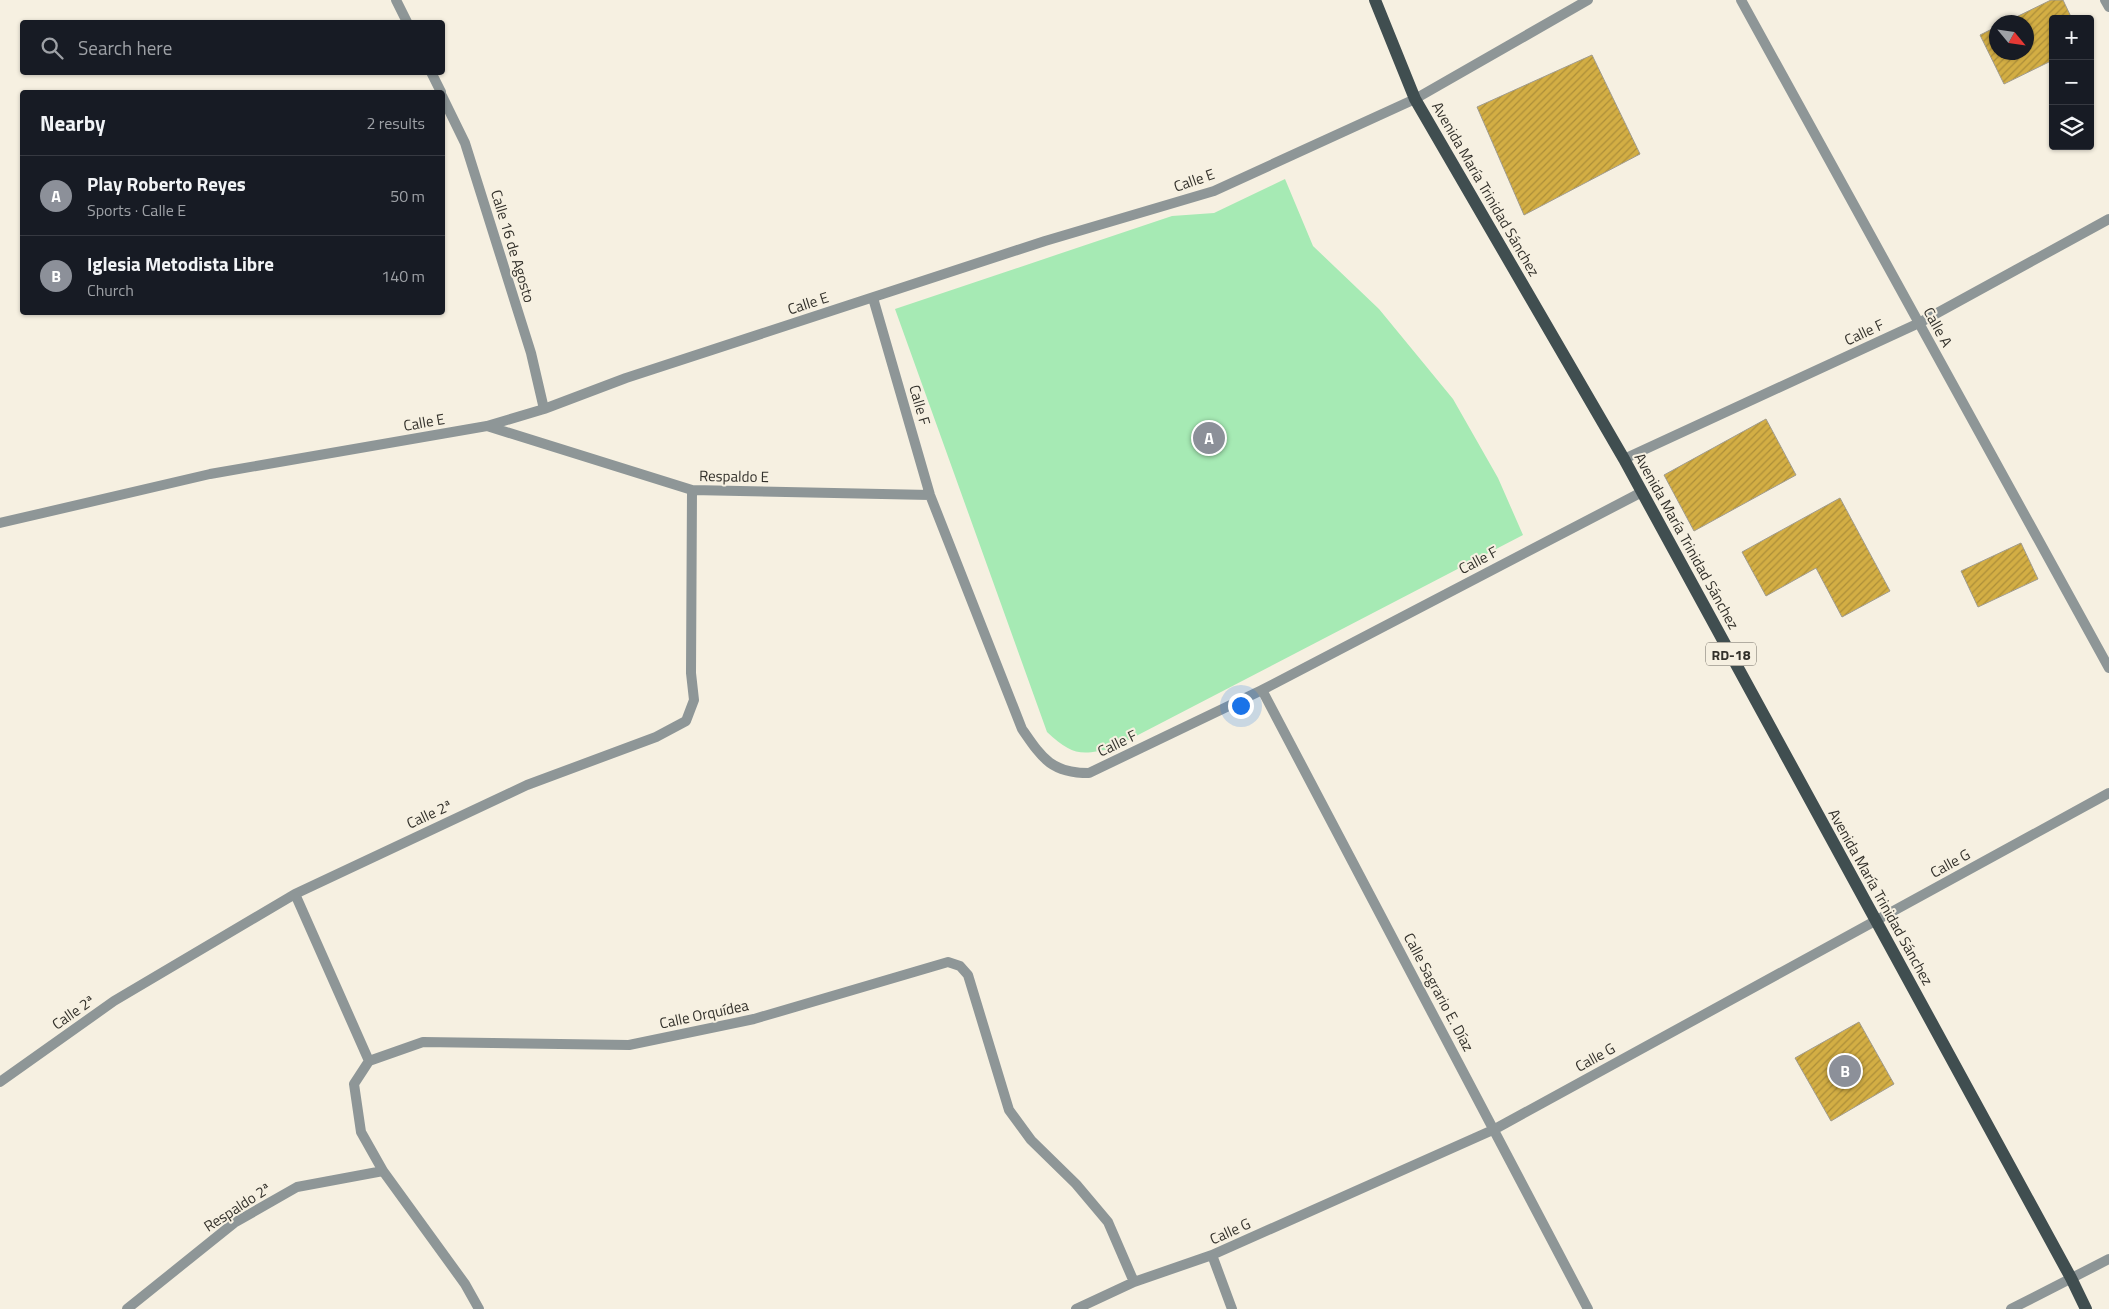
<!DOCTYPE html>
<meta charset="utf-8">
<style>
body{margin:0;font-family:"Titillium Web",sans-serif;background:#20242c;color:#f1f3f6}
.controls{position:absolute;right:15px;top:15px;display:grid;overflow:hidden;border-radius:5px;box-shadow:0 1px 4px #0004}
.controls button{width:45px;height:45px;display:grid;place-items:center;padding:0;border:0;border-bottom:1px solid #363941;background:#171b24;color:#f1f3f6;font:25px sans-serif}
.compass{position:absolute;left:1989px;top:15px;width:45px;height:45px;border-radius:50%;background:#171b24;box-shadow:0 1px 4px #0004;rotate:119deg}
.you{position:absolute;left:1240px;top:705px;width:18px;height:18px;margin:-12px;border:4px solid #fff;border-radius:50%;background:#1a73e8;box-shadow:0 0 0 8px #1a73e833}
.badge{display:grid;place-items:center;width:32px;height:32px;border-radius:50%;background:#8c9099;color:#fff;font-size:16px;font-weight:700}
.pin{position:absolute;translate:-50% -50%;border:2px solid #fff;box-shadow:0 1px 5px #0006}
.list{margin:0;padding:0;list-style:none}
h2{display:flex;justify-content:space-between;align-items:center;height:65px;margin:0;padding:0 20px;font-size:21px}
h2 small{font-size:16px;font-weight:400;color:#9ea1a6}
.list li{display:grid;grid-template-columns:32px 1fr auto;gap:15px;align-items:center;box-sizing:border-box;height:80px;padding:0 20px;border-top:1px solid #363941}
.list b{display:block;font-size:19px;white-space:nowrap}
.list p{margin:0;font-size:16px;white-space:nowrap;color:#9ea1a6}
.list em{font-size:16px;font-style:normal;color:#9ea1a6}
.icon{flex:none;width:28px;height:28px;fill:none;stroke:currentColor;stroke-width:2;stroke-linecap:round;stroke-linejoin:round}
.map{position:relative;flex:none;width:2109px;height:1309px;overflow:hidden}
.search{position:absolute;background:#171b24;box-shadow:0 1px 4px #0004;left:20px;top:20px;width:425px;height:55px;display:flex;align-items:center;gap:12px;box-sizing:border-box;padding:0 18px;border-radius:5px;color:#9ea1a6;font-size:19px}
.panel{position:absolute;background:#171b24;box-shadow:0 1px 4px #0004;left:20px;top:90px;width:425px;height:225px;border-radius:5px}
.map>svg:first-child{display:block}
</style>
<div class="map">
<svg width="2109" height="1309" viewBox="0 0 2109 1309">
<defs>
<pattern id="building-hatch" width="6" height="6" patternUnits="userSpaceOnUse" patternTransform="scale(1.25)"><rect width="6" height="6" fill="#d3ae44"/><path d="M-1 1l2-2M0 6l6-6M5 7l2-2" fill="none" stroke="#ac8e39"/></pattern>
</defs>
<rect width="100%" height="100%" fill="#f6f0e1"/>
<!-- green -->
<path fill="#a6eab4" d="M 1285,179 L 1313,246 L 1379,309 L 1453,399 L 1498,478 L 1523,535 L 1113,748 C 1080,756 1072,755 1047,732 L 895,309 L 1172,216 L 1214,213 Z"/>
<!-- building -->
<path fill="url(#building-hatch)" stroke="#a09b8d" d="M 2051,0 L 2063,0 L 2072,19 L 2053,19 L 2053,60 L 2004,84 L 1980,35 L 1996,27 L 1996,52 L 2026,52 L 2026,22 L 2006,22 Z
M 1592,55 L 1640,154 L 1524,215 L 1477,107 Z
M 1766,419 L 1796,475 L 1694,531 L 1664,475 Z
M 1840,498 L 1890,591 L 1842,617 L 1816,568 L 1766,596 L 1742,552 Z
M 2021,543 L 2038,579 L 1978,607 L 1961,571 Z
M 1859,1022 L 1894,1084 L 1831,1121 L 1795,1058 Z"/>
<g fill="none" stroke-linecap="round" stroke-linejoin="round">
<!-- minor -->
<path stroke="#8e9697" stroke-width="10" d="M 396,0 L 407,22
M 1741,0 L 2109,668
M 2105,0 L 2109,7
M 431,72 L 441,92
M 442,96 L 465,143 L 531,353 L 544,409
M 873,298 L 930,495 L 1022,729 C 1042,758 1051,773 1089,773 L 1262,690 L 1642,492
M 487,426 L 692,490 L 930,495
M 1624,459 L 1919,323 L 2109,219
M 0,523 L 210,474 L 487,426 L 544,409 L 626,378 L 1045,241 L 1214,191 L 1415,99 L 1588,0
M 1262,690 L 1588,1309
M 295,894 L 369,1061
M 0,1082 L 114,1001 L 295,894 L 527,785 L 656,737 L 686,721 L 694,700 L 691,673 L 692,490
M 1212,1255 L 1232,1309
M 127,1309 L 234,1223 L 297,1187 L 383,1171
M 479,1309 L 465,1284 L 383,1171 L 361,1132 L 354,1084 L 369,1061 L 423,1042 L 629,1045 L 754,1019 L 948,962 L 960,966 L 968,975 L 1009,1110 L 1031,1140 L 1076,1184 L 1108,1222 L 1134,1282
M 1076,1309 L 1134,1282 L 1212,1255 L 1495,1129 L 2109,793
M 2011,1309 L 2109,1259"/>
<!-- primary -->
<path stroke="#404e50" stroke-width="12" d="M 1375,0 L 1415,99 L 1624,459 L 2071,1278 L 2086,1309"/>
</g>
<g text-anchor="middle" dominant-baseline="central" stroke-width="4" stroke-linejoin="round" paint-order="stroke">
<!-- shield labels -->
<rect fill="#f6f0e1" stroke="#6e6a62" stroke-width="1" x="1706" y="642.5" width="50" height="23" rx="4"/>
<g font-size="14" font-weight="bold" fill="#33312b">
<text x="1731" y="654">RD-18</text>
</g>
<!-- street labels -->
<g font-size="15" fill="#33312b" stroke="#f6f0e1">
<text transform="translate(1194 180) rotate(-19)">Calle E</text>
<text transform="translate(1486 189) rotate(60)">Avenida María Trinidad Sánchez</text>
<text transform="translate(513 246) rotate(73)">Calle 16 de Agosto</text>
<text transform="translate(808 303) rotate(-18)">Calle E</text>
<text transform="translate(1938 327) rotate(61)">Calle A</text>
<text transform="translate(1864 332) rotate(-25)">Calle F</text>
<text transform="translate(920 405) rotate(74)">Calle F</text>
<text transform="translate(424 422) rotate(-10)">Calle E</text>
<text transform="translate(734 476) rotate(1)">Respaldo E</text>
<text transform="translate(1687 541) rotate(61)">Avenida María Trinidad Sánchez</text>
<text transform="translate(1478 560) rotate(-28)">Calle F</text>
<text transform="translate(1117 743) rotate(-26)">Calle F</text>
<text transform="translate(429 814) rotate(-25)">Calle 2ª</text>
<text transform="translate(1950 863) rotate(-29)">Calle G</text>
<text transform="translate(1881 897) rotate(61)">Avenida María Trinidad Sánchez</text>
<text transform="translate(1439 992) rotate(62)">Calle Sagrario E. Díaz</text>
<text transform="translate(73 1012) rotate(-35)">Calle 2ª</text>
<text transform="translate(704 1014) rotate(-12)">Calle Orquídea</text>
<text transform="translate(1595 1057) rotate(-29)">Calle G</text>
<text transform="translate(237 1207) rotate(-33)">Respaldo 2ª</text>
<text transform="translate(1230 1231) rotate(-24)">Calle G</text>
</g>
</g>
</svg>
<div class="controls">
<button>+</button>
<button>−</button>
<button><svg class="icon" aria-label="layers" viewBox="0 0 24 24"><path d="M12 4l9 5-9 5-9-5zM3 14l9 5 9-5"/></svg></button>
</div>
<svg class="compass" viewBox="-18 -18 36 36"><path d="M0-13l5 13h-10z" fill="#e53935"/><path d="M0 13l5-13h-10z" fill="#9ea1a6"/></svg>
<div class="you"></div>
<div class="pin badge" style="left:1209px;top:438px">A</div>
<div class="pin badge" style="left:1845px;top:1071px">B</div>
<div class="search"><svg class="icon" aria-label="search" viewBox="0 0 24 24"><circle cx="10" cy="10" r="6"/><path d="M15 15l6 6"/></svg>Search here</div>
<section class="panel">
<h2>Nearby<small>2 results</small></h2>
<ul class="list">
<li><span class="badge">A</span><div><b>Play Roberto Reyes</b><p>Sports · Calle E</p></div><em>50 m</em></li>
<li><span class="badge">B</span><div><b>Iglesia Metodista Libre</b><p>Church</p></div><em>140 m</em></li>
</ul>
</section>
</div>
